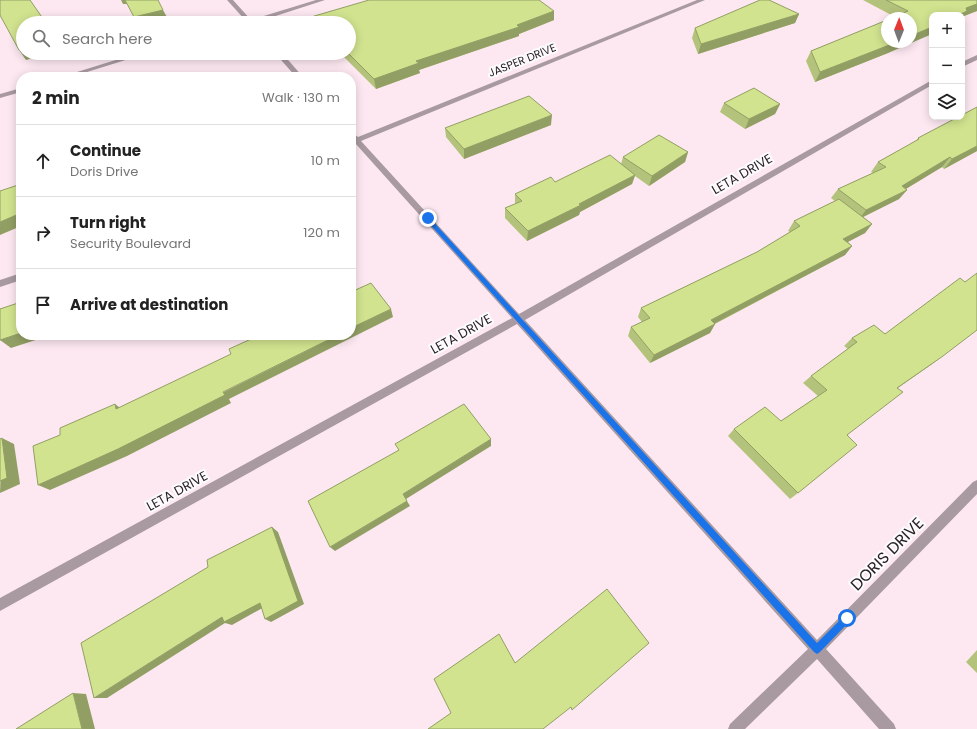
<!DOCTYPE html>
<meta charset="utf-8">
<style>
body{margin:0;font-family:Poppins,sans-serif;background:#f2f2f2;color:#222}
.controls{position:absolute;right:12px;top:12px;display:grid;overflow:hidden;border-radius:8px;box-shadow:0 2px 10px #0003}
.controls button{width:36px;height:36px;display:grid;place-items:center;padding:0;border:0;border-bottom:1px solid #e0e0e0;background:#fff;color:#222;font:20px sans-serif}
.compass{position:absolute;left:881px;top:12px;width:36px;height:36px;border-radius:50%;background:#fff;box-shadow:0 2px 10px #0003;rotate:1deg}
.stop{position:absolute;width:12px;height:12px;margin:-9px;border:3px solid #1a73e8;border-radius:50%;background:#fff}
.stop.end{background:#1a73e8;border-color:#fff;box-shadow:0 1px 4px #0008}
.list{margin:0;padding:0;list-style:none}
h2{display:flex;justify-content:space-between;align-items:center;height:52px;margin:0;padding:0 16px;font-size:17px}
h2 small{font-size:13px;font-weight:400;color:#767676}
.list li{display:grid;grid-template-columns:26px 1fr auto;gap:12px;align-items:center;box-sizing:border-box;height:72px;padding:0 16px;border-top:1px solid #e0e0e0}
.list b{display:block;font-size:15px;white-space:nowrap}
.list p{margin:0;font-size:13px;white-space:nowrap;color:#767676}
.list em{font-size:13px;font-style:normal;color:#767676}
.icon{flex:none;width:22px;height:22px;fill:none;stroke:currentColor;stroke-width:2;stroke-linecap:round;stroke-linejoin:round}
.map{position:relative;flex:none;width:977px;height:729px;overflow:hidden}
.search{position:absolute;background:#fff;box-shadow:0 2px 10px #0003;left:16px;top:16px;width:340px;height:44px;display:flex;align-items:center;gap:10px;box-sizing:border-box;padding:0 14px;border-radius:22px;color:#767676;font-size:15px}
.panel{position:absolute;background:#fff;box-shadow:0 2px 10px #0003;left:16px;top:72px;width:340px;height:268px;border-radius:16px}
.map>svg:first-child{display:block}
</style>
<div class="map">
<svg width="977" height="729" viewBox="0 0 977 729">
<rect width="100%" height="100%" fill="#fde8f1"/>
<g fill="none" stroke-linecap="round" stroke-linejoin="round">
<!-- minor -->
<path fill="#a89aa0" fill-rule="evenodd" d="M 227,0 L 233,0 L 251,20 L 316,0 L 325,0 L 254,23 L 244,23 L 246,21 Z
M 697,0 L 705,0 L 361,141 L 519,314 L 932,80 L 932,85 L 525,320 L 817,640 L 973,482 L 977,480 L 977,494 L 826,649 L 894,724 L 896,729 L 879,729 L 817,659 L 745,729 L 728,729 L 730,724 L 808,649 L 517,324 L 0,611 L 0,598 L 512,318 L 355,143 L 351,144 L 351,132 L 358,137 Z
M 138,53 L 148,53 L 71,77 L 61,77 Z
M 275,53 L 282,53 L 303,77 L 296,77 Z
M 977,55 L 977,60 L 962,67 L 962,62 Z
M 21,88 L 21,92 L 0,98 L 0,94 Z
M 21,273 L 21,280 L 0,287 L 0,280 Z"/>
</g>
<!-- wall -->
<path fill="#b4c37b" d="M 863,0 L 977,0 L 977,11 L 964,16 L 962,19 L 962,15 L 888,53 L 815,82 L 806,61 L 811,51 L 895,17 Z
M 554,11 L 554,20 L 519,34 L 519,36 L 419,70 L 420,73 L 376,89 L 340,53 L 349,53 L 349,23 L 313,23 L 311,17 Z
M 799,14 L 795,23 L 698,54 L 692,38 L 695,28 Z
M 724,103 L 780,104 L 775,114 L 745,129 L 720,112 Z
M 977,107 L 977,151 L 944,169 L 942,167 L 906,189 L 907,190 L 899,199 L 863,217 L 872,224 L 865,233 L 848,242 L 852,246 L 845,255 L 715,324 L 710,333 L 650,363 L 628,336 L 631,327 L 642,322 L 638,317 L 641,308 L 757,252 L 790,232 L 788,231 L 794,221 L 835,201 L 831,198 L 838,189 L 873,173 L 871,172 L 878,162 L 916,141 L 918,138 Z
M 551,125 L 464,159 L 446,137 L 445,128 Z
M 688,152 L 685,162 L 649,186 L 635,176 L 632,184 L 580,212 L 579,215 L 527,241 L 505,218 L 505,208 L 515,204 L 515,194 L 555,182 L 621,164 L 623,157 Z
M 885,334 L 932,364 L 898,388 L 847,435 L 798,493 L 790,499 L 728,436 L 734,429 L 781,421 L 818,396 L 803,383 L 811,376 L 848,349 L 844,346 L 852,338 Z
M 977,650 L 977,673 L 966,662 Z"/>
<!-- shaded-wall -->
<path fill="#929f64" d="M 121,0 L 125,0 L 127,4 L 123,4 Z
M 977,4 L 977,11 L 964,16 L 962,19 L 962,15 L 959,15 L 966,8 Z
M 163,10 L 168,19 L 153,23 L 137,23 L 134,17 Z
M 554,11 L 554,20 L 519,34 L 519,36 L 419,70 L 420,73 L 376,89 L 374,79 L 416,61 Z
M 799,14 L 795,23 L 698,54 L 701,44 Z
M 932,27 L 932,34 L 888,53 L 815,82 L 820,72 L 897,42 L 911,42 L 911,36 Z
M 23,49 L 23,53 L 49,53 L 26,60 L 19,50 Z
M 780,104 L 775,114 L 745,129 L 749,119 Z
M 552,115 L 551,125 L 464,159 L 464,149 Z
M 977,146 L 977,151 L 944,169 L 952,159 Z
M 688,152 L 685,162 L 649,186 L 652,176 Z
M 950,157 L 942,167 L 894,196 L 902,186 Z
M 635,175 L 632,184 L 580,212 L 579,215 L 527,241 L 528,231 L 579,204 Z
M 907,190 L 899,199 L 859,219 L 866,210 Z
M 21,213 L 21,226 L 0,235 L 0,222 Z
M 872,224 L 865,233 L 836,248 L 843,239 Z
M 852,246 L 845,255 L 706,328 L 711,320 Z
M 391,309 L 393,317 L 229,399 L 231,403 L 127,456 L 50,490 L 38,485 L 338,335 L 351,335 L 351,328 Z
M 715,324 L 710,333 L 650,363 L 654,355 Z
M 21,333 L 21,335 L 51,335 L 11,348 L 0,340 Z
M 943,356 L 932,364 L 887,395 L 897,388 Z
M 115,404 L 124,411 L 116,409 Z
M 2,438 L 14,444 L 20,484 L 0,493 Z
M 491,439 L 491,446 L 406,499 L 403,494 Z
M 407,501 L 410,506 L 335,551 L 330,547 Z
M 272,527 L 278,532 L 304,604 L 271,622 L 265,619 Z
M 260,603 L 266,606 L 232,625 L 225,623 L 107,698 L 94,698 L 222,617 Z
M 73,693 L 86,694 L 95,729 L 82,729 Z"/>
<!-- building -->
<path fill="#d1e38f" stroke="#929f64" d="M 0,0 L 30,0 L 46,23 L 23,23 L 23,49 L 19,50 L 1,17 L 0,15 Z
M 125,0 L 158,0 L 163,10 L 134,17 Z
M 369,0 L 539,0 L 554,11 L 517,25 L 519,27 L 416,61 L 419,63 L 374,79 L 348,53 L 349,53 L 349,23 L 317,23 L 311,17 Z
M 760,0 L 769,0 L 799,14 L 701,44 L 695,28 Z
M 886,0 L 977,0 L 977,4 L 966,8 L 967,11 L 959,15 L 932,15 L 932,27 L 911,36 L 911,18 L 892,18 L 908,11 Z
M 887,20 L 887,42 L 897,42 L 820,72 L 811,51 Z
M 754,88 L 780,104 L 749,119 L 724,103 Z
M 529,96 L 552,115 L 464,149 L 445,128 Z
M 977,107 L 977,146 L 952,159 L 950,157 L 902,186 L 907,190 L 866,210 L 838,189 L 886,167 L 878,162 L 919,139 L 918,138 L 958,117 L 962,117 L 962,115 Z
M 659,135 L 688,152 L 652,176 L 623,157 Z
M 610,155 L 635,175 L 579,204 L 581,205 L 528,231 L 505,208 L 522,201 L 515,194 L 551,177 L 555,182 Z
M 21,184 L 21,213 L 0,222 L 0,191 Z
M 839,199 L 872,224 L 843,239 L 852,246 L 711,320 L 715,324 L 654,355 L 631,327 L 650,318 L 641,308 L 757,252 L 800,226 L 794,221 Z
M 977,273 L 977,330 L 943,356 L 897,388 L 903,392 L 847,435 L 857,445 L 798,493 L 734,429 L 765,407 L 781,421 L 827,390 L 811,376 L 857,342 L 852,338 L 874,325 L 885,334 L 960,278 L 965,282 Z
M 371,283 L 391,309 L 351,328 L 351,292 Z
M 21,302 L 21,333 L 0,340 L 0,309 Z
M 260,335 L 338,335 L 223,392 L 225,395 L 118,449 L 38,485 L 33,446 L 60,435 L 60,428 L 115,404 L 116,409 L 231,354 L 229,349 Z
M 464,404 L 491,439 L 403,494 L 407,501 L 330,547 L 308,501 L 399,450 L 395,444 Z
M 2,438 L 7,478 L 0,481 L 0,439 Z
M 272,527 L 298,601 L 265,619 L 260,603 L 224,622 L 222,617 L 94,698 L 81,643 L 208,567 L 207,560 Z
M 607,589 L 649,643 L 572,710 L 571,707 L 543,729 L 428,729 L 451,713 L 434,679 L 499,634 L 515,663 Z
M 73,693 L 82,729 L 16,729 Z"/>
<!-- route -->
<path fill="#1a73e8" d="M 426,217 L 429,217 L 817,643 L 844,616 L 847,614 L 850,616 L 851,618 L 850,621 L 820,652 L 817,654 L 814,652 L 426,220 Z"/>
<g text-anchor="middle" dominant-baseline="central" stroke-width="4" stroke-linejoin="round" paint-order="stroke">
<!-- far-street labels -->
<g font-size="11" fill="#291d23" stroke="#fcfcfc">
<text transform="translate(522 60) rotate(-22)">JASPER DRIVE</text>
</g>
<!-- street labels -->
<g font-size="13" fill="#291d23" stroke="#fcfcfc">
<text transform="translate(742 174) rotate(-30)">LETA DRIVE</text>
<text transform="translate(461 334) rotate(-29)">LETA DRIVE</text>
<text transform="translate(177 491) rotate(-29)">LETA DRIVE</text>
</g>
<!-- near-street labels -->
<g font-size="16" fill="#291d23" stroke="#fcfcfc">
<text transform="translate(887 554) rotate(-45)">DORIS DRIVE</text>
</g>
</g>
</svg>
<div class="controls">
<button>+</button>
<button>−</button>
<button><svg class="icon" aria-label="layers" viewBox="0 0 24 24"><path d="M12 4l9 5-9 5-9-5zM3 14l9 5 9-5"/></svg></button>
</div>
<svg class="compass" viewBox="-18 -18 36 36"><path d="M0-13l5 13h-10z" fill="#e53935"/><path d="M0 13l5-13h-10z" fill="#767676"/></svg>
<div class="stop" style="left:847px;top:618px"></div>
<div class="stop end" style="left:428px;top:218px"></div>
<div class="search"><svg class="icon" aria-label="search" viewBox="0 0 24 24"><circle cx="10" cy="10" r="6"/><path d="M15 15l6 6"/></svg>Search here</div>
<section class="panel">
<h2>2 min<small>Walk · 130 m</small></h2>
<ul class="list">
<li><svg class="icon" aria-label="ahead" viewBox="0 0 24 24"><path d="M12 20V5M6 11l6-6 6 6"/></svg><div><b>Continue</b><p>Doris Drive</p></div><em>10 m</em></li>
<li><svg class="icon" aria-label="right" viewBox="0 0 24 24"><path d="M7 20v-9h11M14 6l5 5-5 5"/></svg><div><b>Turn right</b><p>Security Boulevard</p></div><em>120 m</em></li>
<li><svg class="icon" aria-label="arrive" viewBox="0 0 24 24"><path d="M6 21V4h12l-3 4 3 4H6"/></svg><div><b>Arrive at destination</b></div></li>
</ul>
</section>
</div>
